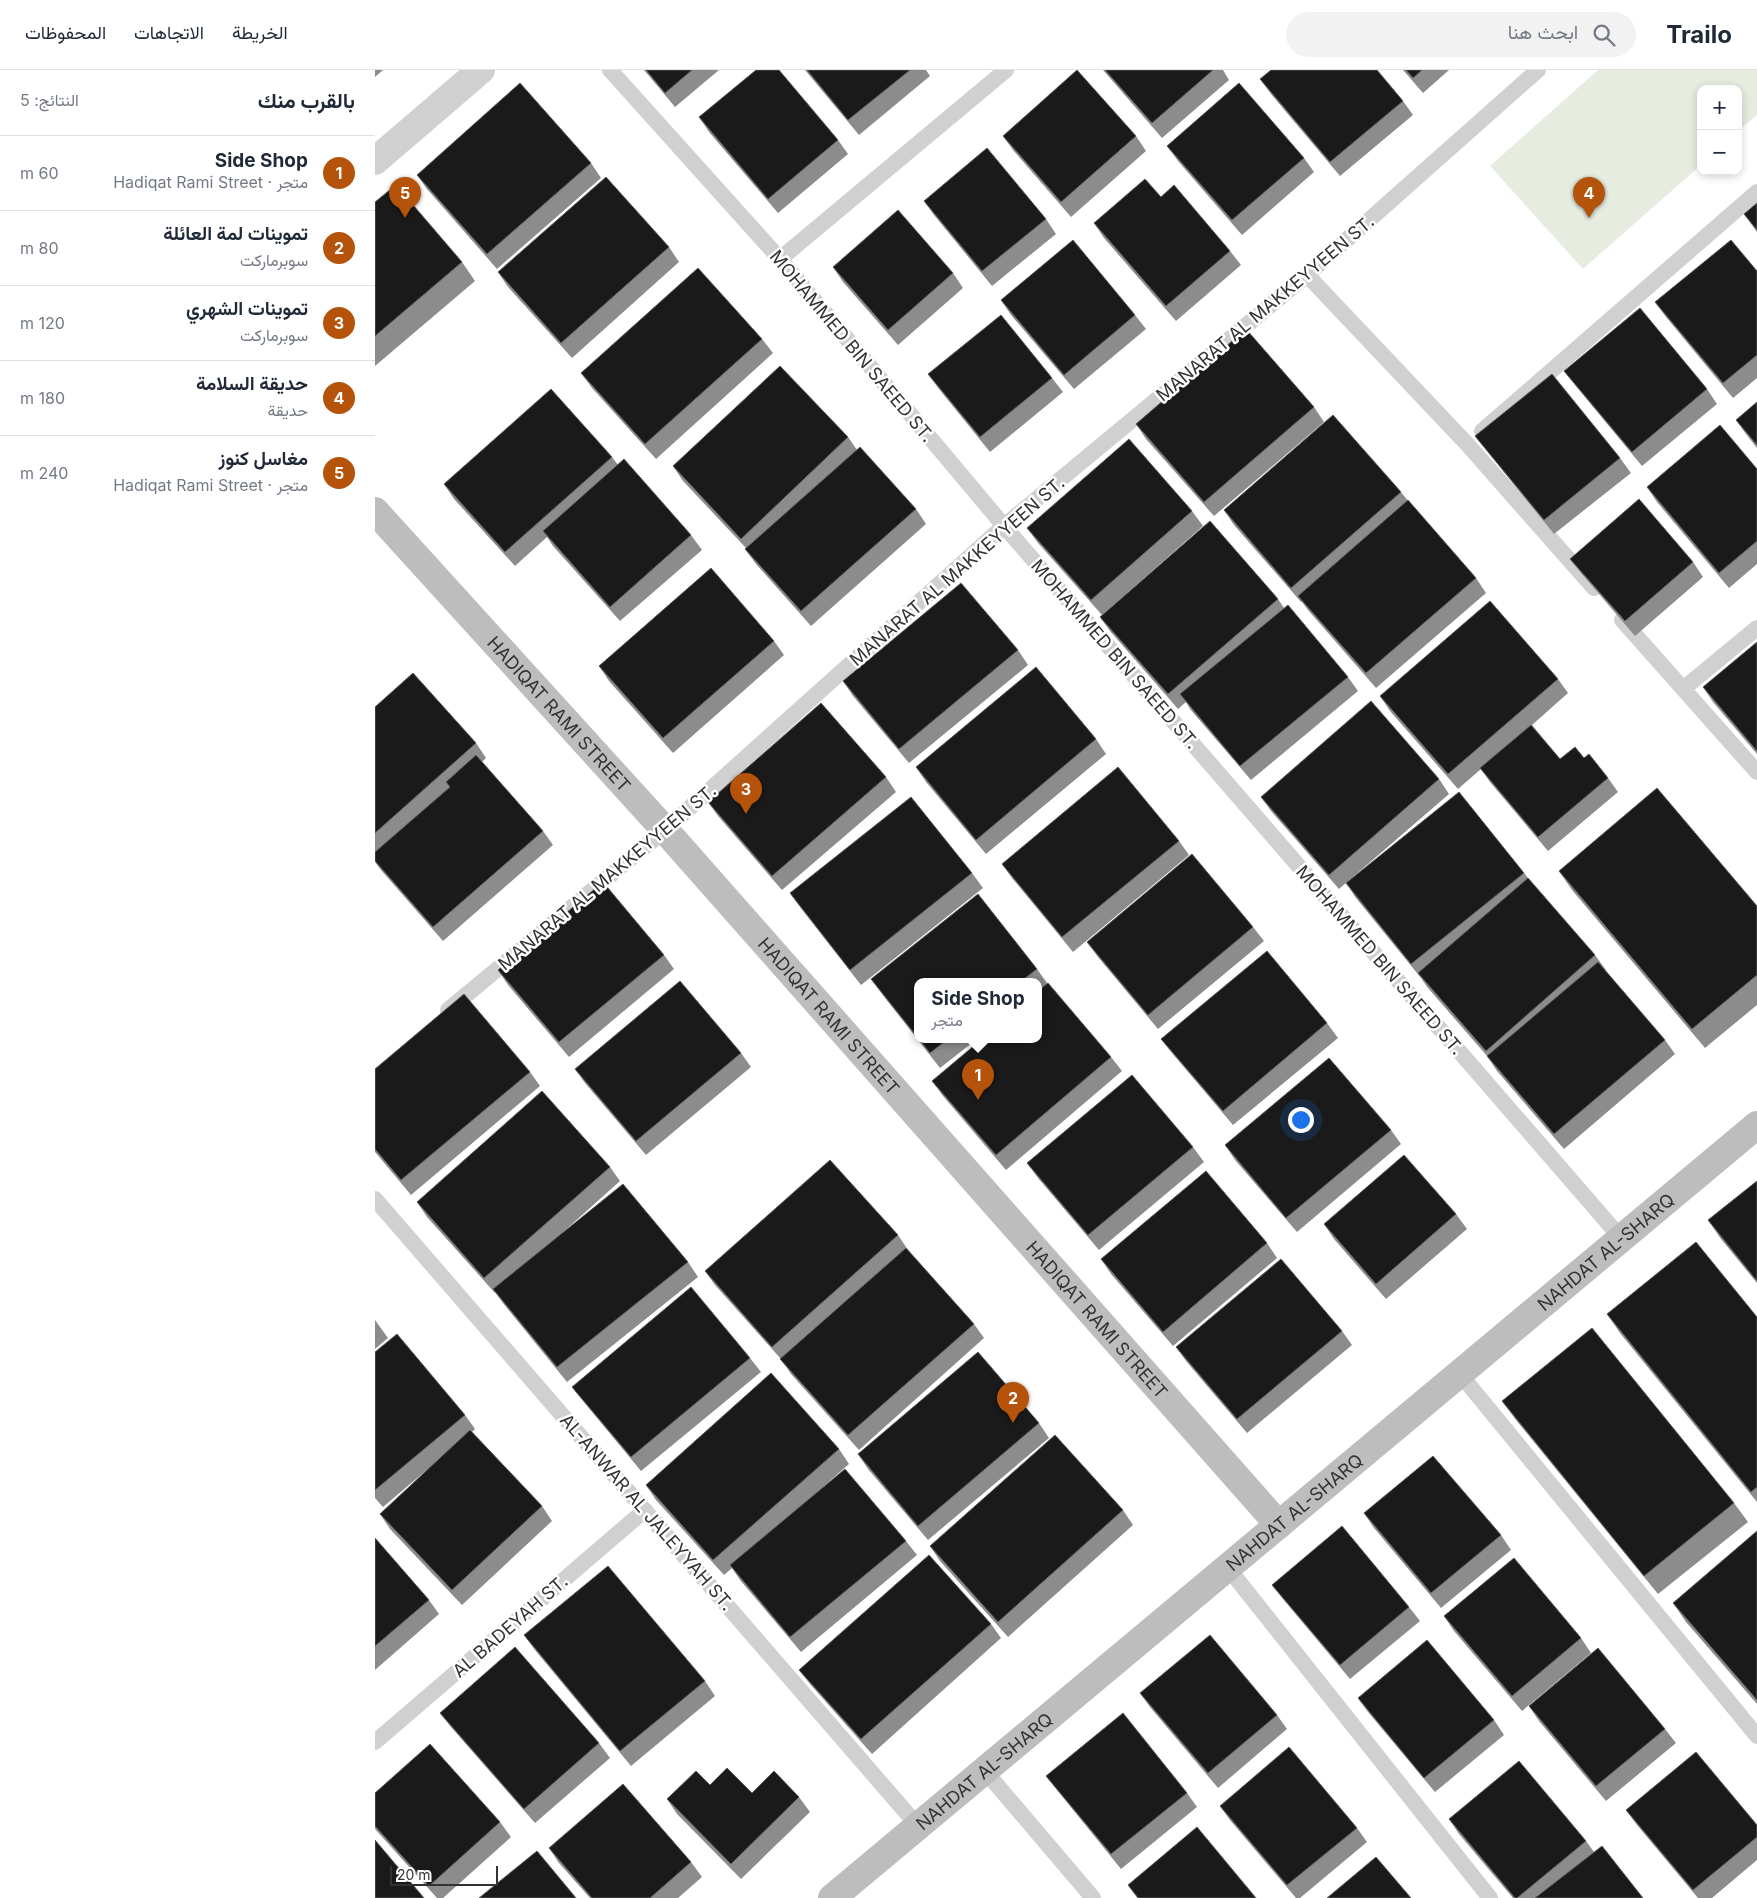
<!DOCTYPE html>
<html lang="ar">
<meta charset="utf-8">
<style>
body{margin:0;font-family:Inter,Vazirmatn,sans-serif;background:#f2f2f3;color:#1f2937;direction:rtl}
.controls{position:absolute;right:15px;top:15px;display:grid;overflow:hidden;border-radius:10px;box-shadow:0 2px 8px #0003}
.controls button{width:45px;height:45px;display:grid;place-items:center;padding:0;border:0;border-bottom:1px solid #e0e1e3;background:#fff;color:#1f2937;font:25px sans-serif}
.scale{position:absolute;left:15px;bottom:12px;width:108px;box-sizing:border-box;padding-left:5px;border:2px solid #333;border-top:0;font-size:14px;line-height:18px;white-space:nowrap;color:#333;-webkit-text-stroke:4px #fff;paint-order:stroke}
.you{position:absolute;left:925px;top:1049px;width:18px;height:18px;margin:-12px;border:4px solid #fff;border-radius:50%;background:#1a73e8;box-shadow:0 0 0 8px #1a73e833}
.badge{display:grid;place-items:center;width:32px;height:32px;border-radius:50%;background:#b45309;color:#fff;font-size:16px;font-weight:700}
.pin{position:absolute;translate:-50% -41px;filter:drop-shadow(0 1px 2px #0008)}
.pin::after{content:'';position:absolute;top:26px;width:18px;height:15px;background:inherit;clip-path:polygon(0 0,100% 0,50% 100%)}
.popup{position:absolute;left:539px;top:908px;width:128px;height:65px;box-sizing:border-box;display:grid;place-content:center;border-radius:10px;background:#fff;filter:drop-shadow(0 1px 4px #0005);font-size:16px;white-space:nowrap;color:#747a83}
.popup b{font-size:19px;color:#1f2937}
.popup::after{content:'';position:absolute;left:50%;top:100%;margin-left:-10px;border:10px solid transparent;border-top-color:#fff}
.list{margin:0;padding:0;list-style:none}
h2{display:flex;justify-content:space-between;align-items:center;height:65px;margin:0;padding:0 20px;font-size:21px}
h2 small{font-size:16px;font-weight:400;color:#747a83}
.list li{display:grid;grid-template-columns:32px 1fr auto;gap:15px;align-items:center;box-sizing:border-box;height:75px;padding:0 20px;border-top:1px solid #e0e1e3}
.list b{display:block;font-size:19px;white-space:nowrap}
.list p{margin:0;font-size:16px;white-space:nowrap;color:#747a83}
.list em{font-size:16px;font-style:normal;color:#747a83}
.icon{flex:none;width:28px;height:28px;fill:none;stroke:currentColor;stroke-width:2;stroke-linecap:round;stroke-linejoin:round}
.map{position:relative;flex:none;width:1382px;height:1828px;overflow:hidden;direction:ltr}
header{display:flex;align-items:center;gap:30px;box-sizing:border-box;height:70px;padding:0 25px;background:#fff;border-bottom:1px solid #e0e1e3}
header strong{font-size:24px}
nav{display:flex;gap:28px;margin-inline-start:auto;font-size:18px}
.search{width:350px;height:45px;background:#f2f2f3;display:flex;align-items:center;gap:12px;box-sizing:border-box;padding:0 18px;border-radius:28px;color:#747a83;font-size:19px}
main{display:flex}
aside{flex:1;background:#fff}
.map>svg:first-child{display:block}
</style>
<header>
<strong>Trailo</strong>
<div class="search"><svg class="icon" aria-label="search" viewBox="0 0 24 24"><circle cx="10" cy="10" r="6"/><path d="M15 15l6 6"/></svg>ابحث هنا</div>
<nav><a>الخريطة</a><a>الاتجاهات</a><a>المحفوظات</a></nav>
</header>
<main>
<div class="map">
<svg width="1382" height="1828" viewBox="0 0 1382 1828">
<rect width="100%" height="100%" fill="#fff"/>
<!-- green -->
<path fill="#e6ecdf" d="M 1223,0 L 1382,0 L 1382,45 L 1363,61 L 1363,19 L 1326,19 L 1326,95 L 1208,199 L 1115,96 Z"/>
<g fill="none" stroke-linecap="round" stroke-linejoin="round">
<!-- lane -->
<path stroke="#d0d0d0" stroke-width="16" d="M 235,0 L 405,189 L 629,456 L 1246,1168
M 405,189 L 631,0
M 932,205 L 1092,374 L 1219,518
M 1107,361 L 1382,122
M 1247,550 L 1382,702
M 1308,619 L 1382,558
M 73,940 L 290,760 L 629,456 L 932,205 L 1163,0
M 0,1129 L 543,1756
M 1085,1304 L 1382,1666
M 853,1498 L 1115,1828
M 0,1672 L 270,1440
M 610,1701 L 718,1828"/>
<!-- street -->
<path stroke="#d0d0d0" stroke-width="28" d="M 0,91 L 106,0"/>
<!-- secondary -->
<g stroke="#bdbdbd" stroke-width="28">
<path id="s1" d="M 0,441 L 290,760 L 904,1455"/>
<path id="s2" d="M 457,1828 L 1382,1055"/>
</g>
</g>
<!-- wall -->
<path fill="#8c8c8c" d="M 0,0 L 8,0 L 0,7 Z
M 269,0 L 344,0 L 300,37 Z
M 430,0 L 551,0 L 555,6 L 484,65 Z
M 728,0 L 848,0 L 854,10 L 787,68 Z
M 1028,0 L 1074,0 L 1048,23 Z
M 885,9 L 1028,31 L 1038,45 L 965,106 L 896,24 Z
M 324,47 L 463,70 L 473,84 L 403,143 L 334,62 Z
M 628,66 L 761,66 L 771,81 L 696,147 L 638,80 Z
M 792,76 L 929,88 L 939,102 L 867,165 L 803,91 Z
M 216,93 L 226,108 L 122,199 L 52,119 L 42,105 Z
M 786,127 L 855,181 L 866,195 L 801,251 L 729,168 L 719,153 Z
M 549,131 L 671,149 L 681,164 L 617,216 L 559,145 Z
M 0,132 L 87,192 L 100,211 L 0,296 Z
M 1382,133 L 1382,162 L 1369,144 Z
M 294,177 L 304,192 L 197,288 L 133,217 L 123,202 Z
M 458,197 L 578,203 L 588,218 L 523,275 L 468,212 Z
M 1382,201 L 1382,308 L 1358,328 L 1291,247 L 1280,232 Z
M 626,230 L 760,245 L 771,259 L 699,319 L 636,245 Z
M 387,269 L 398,283 L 281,389 L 217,318 L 206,303 Z
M 1189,301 L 1332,319 L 1342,334 L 1267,396 L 1200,315 Z
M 553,304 L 677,308 L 688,322 L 615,382 L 564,319 Z
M 1382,332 L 1382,378 L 1371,364 L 1361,350 Z
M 939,337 L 949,352 L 839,446 L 771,369 L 761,354 Z
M 1100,366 L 1245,388 L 1256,403 L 1179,464 L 1111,380 Z
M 473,367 L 482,380 L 541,439 L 551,454 L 436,556 L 381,494 L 370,479 L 371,478 L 308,411 L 298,396 Z
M 237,387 L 243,395 L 316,465 L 327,480 L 245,551 L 178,476 L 172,467 L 140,496 L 79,429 L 69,414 Z
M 1382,399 L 1382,494 L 1354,518 L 1282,432 L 1272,417 Z
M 1026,422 L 1033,431 L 1101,508 L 1111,523 L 1001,618 L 933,540 L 927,532 L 926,532 L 859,455 L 849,440 Z
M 817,441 L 828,456 L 727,545 L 663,473 L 652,458 Z
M 1195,489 L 1318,492 L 1328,507 L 1260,566 L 1206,503 Z
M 903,529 L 909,538 L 973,607 L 983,621 L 876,710 L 815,639 L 811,632 L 803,639 L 735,561 L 725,547 Z
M 399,571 L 409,585 L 298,683 L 234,611 L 224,596 Z
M 1382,572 L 1382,684 L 1338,632 L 1328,617 Z
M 643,580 L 653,595 L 534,693 L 478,626 L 468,611 Z
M 1183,609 L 1193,623 L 1157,655 L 1185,689 L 1209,688 L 1233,708 L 1243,722 L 1173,781 L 1115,712 L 1106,699 L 1083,719 L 1015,641 L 1005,626 Z
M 0,637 L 101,673 L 111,688 L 107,692 L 168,761 L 178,775 L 68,871 L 6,800 L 0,792 Z
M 721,669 L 731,684 L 611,784 L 551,712 L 541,697 Z
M 511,707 L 521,722 L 407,820 L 343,746 L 333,732 Z
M 1064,709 L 1074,724 L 964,819 L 896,741 L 886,727 Z
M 804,771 L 814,785 L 698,882 L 637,808 L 627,794 Z
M 1184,801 L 1382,836 L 1382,935 L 1330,978 L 1197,820 Z
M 597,803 L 608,818 L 486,915 L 425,837 L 415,823 Z
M 1149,803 L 1153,808 L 1220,885 L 1231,900 L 1230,900 L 1290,970 L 1300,984 L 1189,1079 L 1122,1001 L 1112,986 L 1053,918 L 1046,908 L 981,828 L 971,813 Z
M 878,857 L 889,871 L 783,959 L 723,887 L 712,872 Z
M 289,885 L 299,899 L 194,987 L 133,915 L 123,900 Z
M 662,899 L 672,913 L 736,987 L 747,1001 L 631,1100 L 568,1026 L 557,1011 L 671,915 L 663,921 L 663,911 L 543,911 L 543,969 L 602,969 L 565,998 L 507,924 L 496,909 Z
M 952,953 L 963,968 L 858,1055 L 797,983 L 786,969 Z
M 366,983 L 376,997 L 271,1085 L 210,1013 L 200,999 Z
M 0,999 L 155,1002 L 165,1016 L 36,1125 L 0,1082 Z
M 1016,1060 L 1026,1074 L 922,1162 L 860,1090 L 850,1075 Z
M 818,1077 L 829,1092 L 724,1180 L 663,1108 L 652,1093 Z
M 235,1097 L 245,1111 L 186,1164 L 313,1192 L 323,1207 L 192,1312 L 128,1233 L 120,1222 L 120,1223 L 52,1147 L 42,1132 Z
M 1382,1111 L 1382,1213 L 1346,1169 L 1333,1150 Z
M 1081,1144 L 1092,1159 L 1011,1229 L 959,1169 L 949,1154 Z
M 523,1165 L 533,1180 L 599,1254 L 609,1268 L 484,1380 L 416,1304 L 406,1289 L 340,1215 L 330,1201 Z
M 892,1173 L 902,1188 L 798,1276 L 736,1204 L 726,1189 Z
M 1232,1244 L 1382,1247 L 1382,1432 L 1245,1263 Z
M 0,1250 L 13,1268 L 0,1279 Z
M 967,1261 L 977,1275 L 872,1363 L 811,1291 L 801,1277 Z
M 0,1282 L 90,1345 L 100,1359 L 97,1362 L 167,1436 L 177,1451 L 87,1535 L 15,1459 L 5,1444 L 54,1398 L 8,1437 L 0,1428 Z
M 375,1288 L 386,1302 L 266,1401 L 208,1331 L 197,1317 Z
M 1127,1331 L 1359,1433 L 1373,1452 L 1283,1524 L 1141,1350 Z
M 664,1353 L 674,1368 L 553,1470 L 493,1399 L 483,1384 Z
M 464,1379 L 474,1394 L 448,1417 L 531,1471 L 542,1485 L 426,1582 L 365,1510 L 357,1498 L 349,1505 L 281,1430 L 271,1415 Z
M 748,1440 L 758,1455 L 633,1567 L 565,1491 L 555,1476 Z
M 989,1443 L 1126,1465 L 1136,1480 L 1066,1538 L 999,1458 Z
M 1382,1461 L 1382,1634 L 1311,1552 L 1298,1533 Z
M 0,1468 L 54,1530 L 64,1544 L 0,1600 Z
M 897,1515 L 1034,1537 L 1045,1551 L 975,1609 L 908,1529 Z
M 1069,1546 L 1206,1568 L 1216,1583 L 1147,1641 L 1079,1561 Z
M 616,1554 L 626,1568 L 497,1684 L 435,1614 L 424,1600 Z
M 149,1565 L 330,1611 L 340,1626 L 256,1696 L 160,1580 Z
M 765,1623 L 902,1645 L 912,1659 L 843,1718 L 775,1637 Z
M 983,1628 L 1119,1650 L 1129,1665 L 1060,1722 L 993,1642 Z
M 1154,1636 L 1290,1659 L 1301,1673 L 1231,1731 L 1164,1651 Z
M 65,1643 L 224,1673 L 235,1688 L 160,1753 L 76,1657 Z
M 671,1706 L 812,1723 L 822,1737 L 746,1799 L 682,1720 Z
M 335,1715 L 377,1723 L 424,1727 L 435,1742 L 366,1809 L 302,1744 L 292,1729 Z
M 0,1723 L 125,1752 L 136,1767 L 68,1828 L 62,1828 L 0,1759 Z
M 845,1736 L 982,1758 L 992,1772 L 925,1828 L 921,1828 L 855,1750 Z
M 1251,1740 L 1382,1755 L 1382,1790 L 1337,1828 L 1323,1828 L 1262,1755 Z
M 1074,1749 L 1211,1771 L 1219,1782 L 1268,1828 L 1138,1828 L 1084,1764 Z
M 174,1778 L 316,1792 L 327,1807 L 303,1828 L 215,1828 L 184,1793 Z"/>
<!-- building -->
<path fill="#1a1a1a" stroke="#5f5f5f" d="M 271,0 L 317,0 L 290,23 Z
M 381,0 L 404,0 L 463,70 L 393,129 L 324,47 Z
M 432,0 L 535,0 L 473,50 Z
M 702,0 L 761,66 L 686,132 L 628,66 Z
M 730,0 L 838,0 L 777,53 Z
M 896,0 L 1002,0 L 1028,31 L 955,92 L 885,9 Z
M 1031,0 L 1047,0 L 1038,8 Z
M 145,13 L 216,93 L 112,184 L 42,105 Z
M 864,13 L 929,88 L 857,150 L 792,76 Z
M 612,78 L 671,149 L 607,201 L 549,131 Z
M 231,107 L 294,177 L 186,273 L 123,202 Z
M 770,109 L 786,127 L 799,115 L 855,181 L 791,236 L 719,153 Z
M 21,115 L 87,192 L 0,266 L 0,132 Z
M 1382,133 L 1382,160 L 1369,144 Z
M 523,140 L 578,203 L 513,260 L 458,197 Z
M 698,170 L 760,245 L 689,305 L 626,230 Z
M 1356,170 L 1382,201 L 1382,285 L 1348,313 L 1280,232 Z
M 323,198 L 387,269 L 270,374 L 206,303 Z
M 1265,238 L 1332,319 L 1257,382 L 1189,301 Z
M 626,245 L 677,308 L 605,367 L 553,304 Z
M 871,259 L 939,337 L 829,432 L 761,354 Z
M 405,296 L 473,367 L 366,469 L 298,396 Z
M 1177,304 L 1245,388 L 1169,450 L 1100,366 Z
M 176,319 L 237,387 L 130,482 L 69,414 Z
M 1382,332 L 1382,375 L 1361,350 Z
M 958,345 L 1026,422 L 916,518 L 849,440 Z
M 1345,355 L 1382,399 L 1382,471 L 1344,503 L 1272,417 Z
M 754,369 L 817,441 L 716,530 L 652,458 Z
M 485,377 L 541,439 L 426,541 L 370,479 Z
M 249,389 L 316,465 L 235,537 L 168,461 Z
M 1264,429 L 1318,492 L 1250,551 L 1195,489 Z
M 1033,430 L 1101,508 L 991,603 L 923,526 Z
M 835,451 L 903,529 L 793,624 L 725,547 Z
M 336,498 L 399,571 L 288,668 L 224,596 Z
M 586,513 L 643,580 L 524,679 L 468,611 Z
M 1115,531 L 1183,609 L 1073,704 L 1005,626 Z
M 913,535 L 973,607 L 865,696 L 805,624 Z
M 1382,572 L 1382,681 L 1328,617 Z
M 661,597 L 721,669 L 601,770 L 541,697 Z
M 38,603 L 101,673 L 0,763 L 0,637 Z
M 996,631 L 1064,709 L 954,805 L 886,727 Z
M 446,633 L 511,707 L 397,806 L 333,732 Z
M 1156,655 L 1185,689 L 1200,677 L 1209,688 L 1214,684 L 1233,708 L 1163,767 L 1105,698 Z
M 101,685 L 168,761 L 58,857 L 0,791 L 0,782 L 75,717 L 71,712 Z
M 743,697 L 804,771 L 687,867 L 627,794 Z
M 1282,718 L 1382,836 L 1382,905 L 1317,959 L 1184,801 Z
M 1084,722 L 1149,803 L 1036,894 L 971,813 Z
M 536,727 L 597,803 L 475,900 L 415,823 Z
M 817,784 L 878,857 L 773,945 L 712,872 Z
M 1153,808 L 1220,885 L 1111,981 L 1043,903 Z
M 228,812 L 289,885 L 184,972 L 123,900 Z
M 603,824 L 662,899 L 646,911 L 543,911 L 543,968 L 496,909 Z
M 892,881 L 952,953 L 848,1041 L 786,969 Z
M 1223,892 L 1290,970 L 1179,1064 L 1112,986 Z
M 305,911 L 366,983 L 261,1071 L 200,999 Z
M 673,913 L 736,987 L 621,1085 L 557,1011 L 607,969 L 663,969 L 663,921 Z
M 89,924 L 155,1002 L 26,1110 L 0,1079 L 0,999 Z
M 544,969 L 573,969 L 555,983 Z
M 954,988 L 1016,1060 L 911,1148 L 850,1075 Z
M 757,1005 L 818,1077 L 713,1165 L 652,1093 Z
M 167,1021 L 235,1097 L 109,1208 L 42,1132 Z
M 1029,1085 L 1081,1144 L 1001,1214 L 949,1154 Z
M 455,1090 L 523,1165 L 397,1277 L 330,1201 Z
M 831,1101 L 892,1173 L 788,1262 L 726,1189 Z
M 1382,1111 L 1382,1211 L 1333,1150 Z
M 248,1114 L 313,1192 L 182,1297 L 118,1219 Z
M 1321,1172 L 1382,1247 L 1382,1417 L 1376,1422 L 1232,1244 Z
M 531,1178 L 599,1254 L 473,1365 L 405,1289 Z
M 906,1189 L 967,1261 L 862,1349 L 801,1277 Z
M 316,1217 L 375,1288 L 256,1387 L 197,1317 Z
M 1217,1258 L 1359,1433 L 1269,1506 L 1127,1331 Z
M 22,1264 L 90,1345 L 0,1420 L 0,1282 Z
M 603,1282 L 664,1353 L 543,1456 L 483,1384 Z
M 396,1303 L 464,1379 L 338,1490 L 271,1415 Z
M 95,1360 L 167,1436 L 77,1520 L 5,1444 Z
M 680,1365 L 748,1440 L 623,1552 L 555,1476 Z
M 1058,1386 L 1126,1465 L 1056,1523 L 989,1443 Z
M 470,1399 L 531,1471 L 415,1567 L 355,1495 Z
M 967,1456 L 1034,1537 L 965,1595 L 897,1515 Z
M 1382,1461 L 1382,1630 L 1298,1533 Z
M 0,1468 L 54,1530 L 0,1576 Z
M 554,1485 L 616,1554 L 486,1669 L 424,1600 Z
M 1139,1488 L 1206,1568 L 1137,1626 L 1069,1546 Z
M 233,1496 L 330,1611 L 245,1681 L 149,1565 Z
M 835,1565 L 902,1645 L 833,1703 L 765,1623 Z
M 1052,1570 L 1119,1650 L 1049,1708 L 983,1628 Z
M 140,1577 L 224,1673 L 149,1739 L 65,1643 Z
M 1223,1578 L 1290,1659 L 1221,1716 L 1154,1636 Z
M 748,1643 L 812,1723 L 736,1784 L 671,1706 Z
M 55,1674 L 125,1752 L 54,1816 L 0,1756 L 0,1723 Z
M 914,1677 L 982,1758 L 912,1815 L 845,1736 Z
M 1321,1682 L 1382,1755 L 1382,1767 L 1318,1820 L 1251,1740 Z
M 1144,1691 L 1211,1771 L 1142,1828 L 1140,1828 L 1074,1749 Z
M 352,1698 L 377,1723 L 399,1701 L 424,1727 L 356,1794 L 292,1729 L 321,1701 L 335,1715 Z
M 248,1714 L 316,1792 L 275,1828 L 217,1828 L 174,1778 Z
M 822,1757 L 881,1828 L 763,1828 L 753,1815 Z
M 0,1770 L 49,1828 L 0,1828 Z
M 1227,1776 L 1268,1828 L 1160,1828 Z
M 162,1781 L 201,1828 L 104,1828 Z
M 1001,1787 L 1036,1828 L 952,1828 Z"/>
<g text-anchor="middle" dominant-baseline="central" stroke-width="5" stroke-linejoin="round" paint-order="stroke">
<!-- street labels -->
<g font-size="18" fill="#333" stroke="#fff">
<text transform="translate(890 238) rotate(-40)">MANARAT AL MAKKEYYEEN ST.</text>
<text transform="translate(477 276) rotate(50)">MOHAMMED BIN SAEED ST.</text>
<text transform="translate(582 501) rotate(-41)">MANARAT AL MAKKEYYEEN ST.</text>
<text transform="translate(740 584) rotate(49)">MOHAMMED BIN SAEED ST.</text>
<text stroke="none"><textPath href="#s1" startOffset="274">HADIQAT RAMI STREET</textPath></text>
<text transform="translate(232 807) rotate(-40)">MANARAT AL MAKKEYYEEN ST.</text>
<text transform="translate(1005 890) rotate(49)">MOHAMMED BIN SAEED ST.</text>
<text stroke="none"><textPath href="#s1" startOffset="679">HADIQAT RAMI STREET</textPath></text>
<text stroke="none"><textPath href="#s2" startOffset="1008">NAHDAT AL-SHARQ</textPath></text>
<text stroke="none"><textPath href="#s1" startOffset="1084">HADIQAT RAMI STREET</textPath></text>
<text transform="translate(272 1442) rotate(49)">AL-ANWAR AL JALEYYAH ST.</text>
<text stroke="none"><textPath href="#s2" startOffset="602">NAHDAT AL-SHARQ</textPath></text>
<text transform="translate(135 1556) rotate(-41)">AL BADEYAH ST.</text>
<text stroke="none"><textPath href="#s2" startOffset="198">NAHDAT AL-SHARQ</textPath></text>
</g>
</g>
</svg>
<div class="controls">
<button>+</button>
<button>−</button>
</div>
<div class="scale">20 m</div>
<div class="you"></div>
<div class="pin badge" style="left:603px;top:1030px">1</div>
<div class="popup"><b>Side Shop</b>متجر</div>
<div class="pin badge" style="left:638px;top:1353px">2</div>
<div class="pin badge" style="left:371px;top:744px">3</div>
<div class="pin badge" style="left:1214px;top:148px">4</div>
<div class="pin badge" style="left:30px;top:148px">5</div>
</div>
<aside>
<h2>بالقرب منك<small>النتائج: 5</small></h2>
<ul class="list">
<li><span class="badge">1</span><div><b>Side Shop</b><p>متجر · Hadiqat Rami Street</p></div><em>60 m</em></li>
<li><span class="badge">2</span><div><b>تموينات لمة العائلة</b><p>سوبرماركت</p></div><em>80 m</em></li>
<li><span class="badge">3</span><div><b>تموينات الشهري</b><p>سوبرماركت</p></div><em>120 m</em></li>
<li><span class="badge">4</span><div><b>حديقة السلامة</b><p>حديقة</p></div><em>180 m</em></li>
<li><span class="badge">5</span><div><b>مغاسل كنوز</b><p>متجر · Hadiqat Rami Street</p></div><em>240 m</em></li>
</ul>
</aside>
</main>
